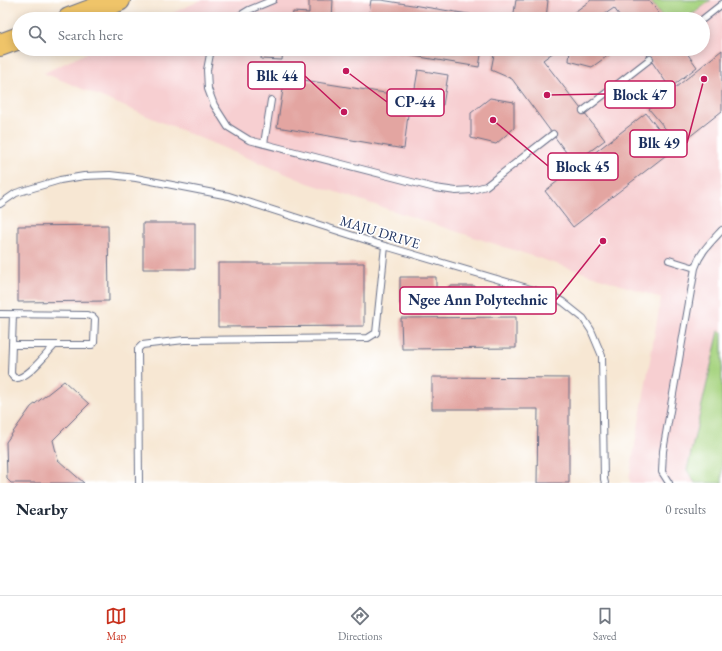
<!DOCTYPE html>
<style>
body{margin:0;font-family:"EB Garamond",serif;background:#f6f6f7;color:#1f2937}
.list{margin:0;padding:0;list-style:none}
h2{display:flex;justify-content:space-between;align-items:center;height:52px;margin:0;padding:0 16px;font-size:17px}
h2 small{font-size:13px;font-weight:400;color:#747a83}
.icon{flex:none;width:22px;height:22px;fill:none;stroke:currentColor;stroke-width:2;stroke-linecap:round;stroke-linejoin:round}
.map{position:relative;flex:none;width:722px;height:483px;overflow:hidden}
.search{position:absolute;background:#fff;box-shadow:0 2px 10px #0003;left:12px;right:12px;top:12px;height:44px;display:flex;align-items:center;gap:10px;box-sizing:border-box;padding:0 14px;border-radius:22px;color:#747a83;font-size:15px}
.sheet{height:112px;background:#fff}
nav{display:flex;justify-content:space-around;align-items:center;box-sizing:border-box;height:56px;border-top:1px solid #e0e1e3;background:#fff;font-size:11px;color:#747a83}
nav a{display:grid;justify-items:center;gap:2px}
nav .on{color:#c8321e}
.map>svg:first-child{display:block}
</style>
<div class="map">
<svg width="722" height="483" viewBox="0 0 722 483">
<rect width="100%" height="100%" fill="#fff"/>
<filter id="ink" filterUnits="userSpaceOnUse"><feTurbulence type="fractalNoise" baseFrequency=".025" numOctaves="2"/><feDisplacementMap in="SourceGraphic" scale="8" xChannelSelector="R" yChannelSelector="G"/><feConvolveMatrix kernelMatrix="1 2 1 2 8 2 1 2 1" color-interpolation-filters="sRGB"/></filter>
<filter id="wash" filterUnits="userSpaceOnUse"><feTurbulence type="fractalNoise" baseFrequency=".012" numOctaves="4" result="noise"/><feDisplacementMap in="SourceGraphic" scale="16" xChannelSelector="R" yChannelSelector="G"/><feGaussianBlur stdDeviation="0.9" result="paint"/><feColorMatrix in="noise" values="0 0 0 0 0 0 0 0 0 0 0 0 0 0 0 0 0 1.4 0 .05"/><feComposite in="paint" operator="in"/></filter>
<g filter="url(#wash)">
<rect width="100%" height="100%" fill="#f7e7d3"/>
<!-- built -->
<path fill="#f7cfd1" d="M 201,0 L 722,0 L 722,483 L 631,483 L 629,479 L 661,298 L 308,183 L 44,73 L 95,49 L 703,49 L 703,19 L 160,19 Z"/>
<!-- green -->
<path fill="#a7d481" stroke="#618270" d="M 650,0 L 711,0 L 686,19 L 664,19 Z
M 719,331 L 722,332 L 722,483 L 695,483 L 687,470 Z"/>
<g id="blocks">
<!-- building -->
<path fill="#e3a5a1" d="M 309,0 L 333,0 L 332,19 L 292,19 L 293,12 L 309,13 Z
M 371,0 L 381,0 L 487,17 L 487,19 L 368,19 Z
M 516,0 L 548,0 L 546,19 L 513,19 Z
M 591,0 L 649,0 L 663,19 L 622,19 L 614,8 L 598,19 L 565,19 Z
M 262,49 L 283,49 L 282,60 L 261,59 Z
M 372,49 L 482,49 L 479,67 Z
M 495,49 L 558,49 L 543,60 L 605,140 L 574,163 L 512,79 L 491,70 Z
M 570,49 L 613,49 L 613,52 L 592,67 L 569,61 Z
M 643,49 L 684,49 L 697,67 L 670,88 Z
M 722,50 L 722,111 L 679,145 L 649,109 Z
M 418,70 L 448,75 L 443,105 L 413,100 Z
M 285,77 L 410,97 L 404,149 L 277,127 Z
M 490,98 L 514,102 L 514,128 L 496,144 L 471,138 L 471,113 Z
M 646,113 L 674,149 L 573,227 L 545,191 Z
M 143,223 L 195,223 L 195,269 L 143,269 Z
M 108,225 L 109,301 L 18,302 L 18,226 Z
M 218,263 L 364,263 L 364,326 L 218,327 Z
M 400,277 L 436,277 L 436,304 L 400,304 Z
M 449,286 L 475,286 L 475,304 L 449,304 Z
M 516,317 L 516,348 L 402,349 L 401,318 Z
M 432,377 L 569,378 L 569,483 L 537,483 L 538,409 L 432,409 Z
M 64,381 L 89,404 L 53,440 L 58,460 L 84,483 L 11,483 L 7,479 L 6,442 L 31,407 Z"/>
</g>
</g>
<g filter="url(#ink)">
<use href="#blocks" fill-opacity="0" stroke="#686f87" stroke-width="1"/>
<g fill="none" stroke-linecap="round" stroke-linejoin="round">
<defs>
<path id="lane" d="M 234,19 L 249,10 L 273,0
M 703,19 L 722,4
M 211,49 L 207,70 L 208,89 L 214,105 L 228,127 L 249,140 L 435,188 L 456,191 L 472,190 L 486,186 L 553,134
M 583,111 L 650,59
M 264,144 L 271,100
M 0,204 L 16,193 L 60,180 L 84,176 L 110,175 L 136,178 L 229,196 L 385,246 L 551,295 L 563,302 L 583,318 L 591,330 L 602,356 L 604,479 L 605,483
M 669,260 L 695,268
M 0,314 L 87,315 L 93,317 L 95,319 L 94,343 L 92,345 L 12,345
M 13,314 L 11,374 L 14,378 C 26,381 46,354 54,346
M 139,483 L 138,349 L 142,345 L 184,340 L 368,338 L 376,333 L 385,246
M 669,483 L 662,472 L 663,451 L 695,268 C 700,252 711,242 722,230"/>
<path id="highway" d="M 69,19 L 119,0
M 0,45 L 19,38"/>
</defs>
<!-- lane casing -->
<use href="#lane" stroke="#686f87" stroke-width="8"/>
<!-- highway casing -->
<use href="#highway" stroke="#686f87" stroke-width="24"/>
<!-- lane -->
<use href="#lane" stroke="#fff" stroke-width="6"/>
<!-- highway -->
<use href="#highway" stroke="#efc469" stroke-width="22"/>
</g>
</g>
<g text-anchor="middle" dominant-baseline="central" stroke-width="3.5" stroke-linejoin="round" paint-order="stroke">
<!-- street labels -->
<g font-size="14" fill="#1b2f5e" stroke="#fff">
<text transform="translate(380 232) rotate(17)">MAJU DRIVE</text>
</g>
</g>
<!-- callouts -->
<path fill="none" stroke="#c2185b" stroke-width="1.5" d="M344 112L305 76M547 95L605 94M346 71L387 102M704 79L687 143M493 120L548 166M603 241L556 300"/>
<g fill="#c2185b" stroke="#fff" stroke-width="1.5">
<circle cx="344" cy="112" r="4"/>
<circle cx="547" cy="95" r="4"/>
<circle cx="346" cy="71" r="4"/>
<circle cx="704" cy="79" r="4"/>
<circle cx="493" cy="120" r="4"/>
<circle cx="603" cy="241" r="4"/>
</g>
<g fill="#fff" stroke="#c2185b" stroke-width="1.5">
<rect x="248" y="62" width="57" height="27" rx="4"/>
<rect x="605" y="81" width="70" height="27" rx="4"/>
<rect x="387" y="89" width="57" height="27" rx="4"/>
<rect x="630" y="130" width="57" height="27" rx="4"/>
<rect x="548" y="153" width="70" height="27" rx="4"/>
<rect x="400" y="287" width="156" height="27" rx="4"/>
</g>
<g font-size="15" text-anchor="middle" font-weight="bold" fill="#1b2f5e">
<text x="277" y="81">Blk 44</text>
<text x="640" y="100">Block 47</text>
<text x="415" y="107">CP-44</text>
<text x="659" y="148">Blk 49</text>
<text x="583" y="172">Block 45</text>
<text x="478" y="305">Ngee Ann Polytechnic</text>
</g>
</svg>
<div class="search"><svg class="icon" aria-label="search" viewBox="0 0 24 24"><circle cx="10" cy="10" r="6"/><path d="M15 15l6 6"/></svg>Search here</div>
</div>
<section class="sheet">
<h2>Nearby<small>0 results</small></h2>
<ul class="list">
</ul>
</section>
<nav>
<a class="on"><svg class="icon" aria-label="map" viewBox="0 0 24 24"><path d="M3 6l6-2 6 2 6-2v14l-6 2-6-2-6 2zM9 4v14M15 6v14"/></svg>Map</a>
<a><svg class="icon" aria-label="directions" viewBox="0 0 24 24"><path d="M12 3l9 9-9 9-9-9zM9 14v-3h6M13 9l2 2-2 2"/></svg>Directions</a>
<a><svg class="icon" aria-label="saved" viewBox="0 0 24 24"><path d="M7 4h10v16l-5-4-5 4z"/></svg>Saved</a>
</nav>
